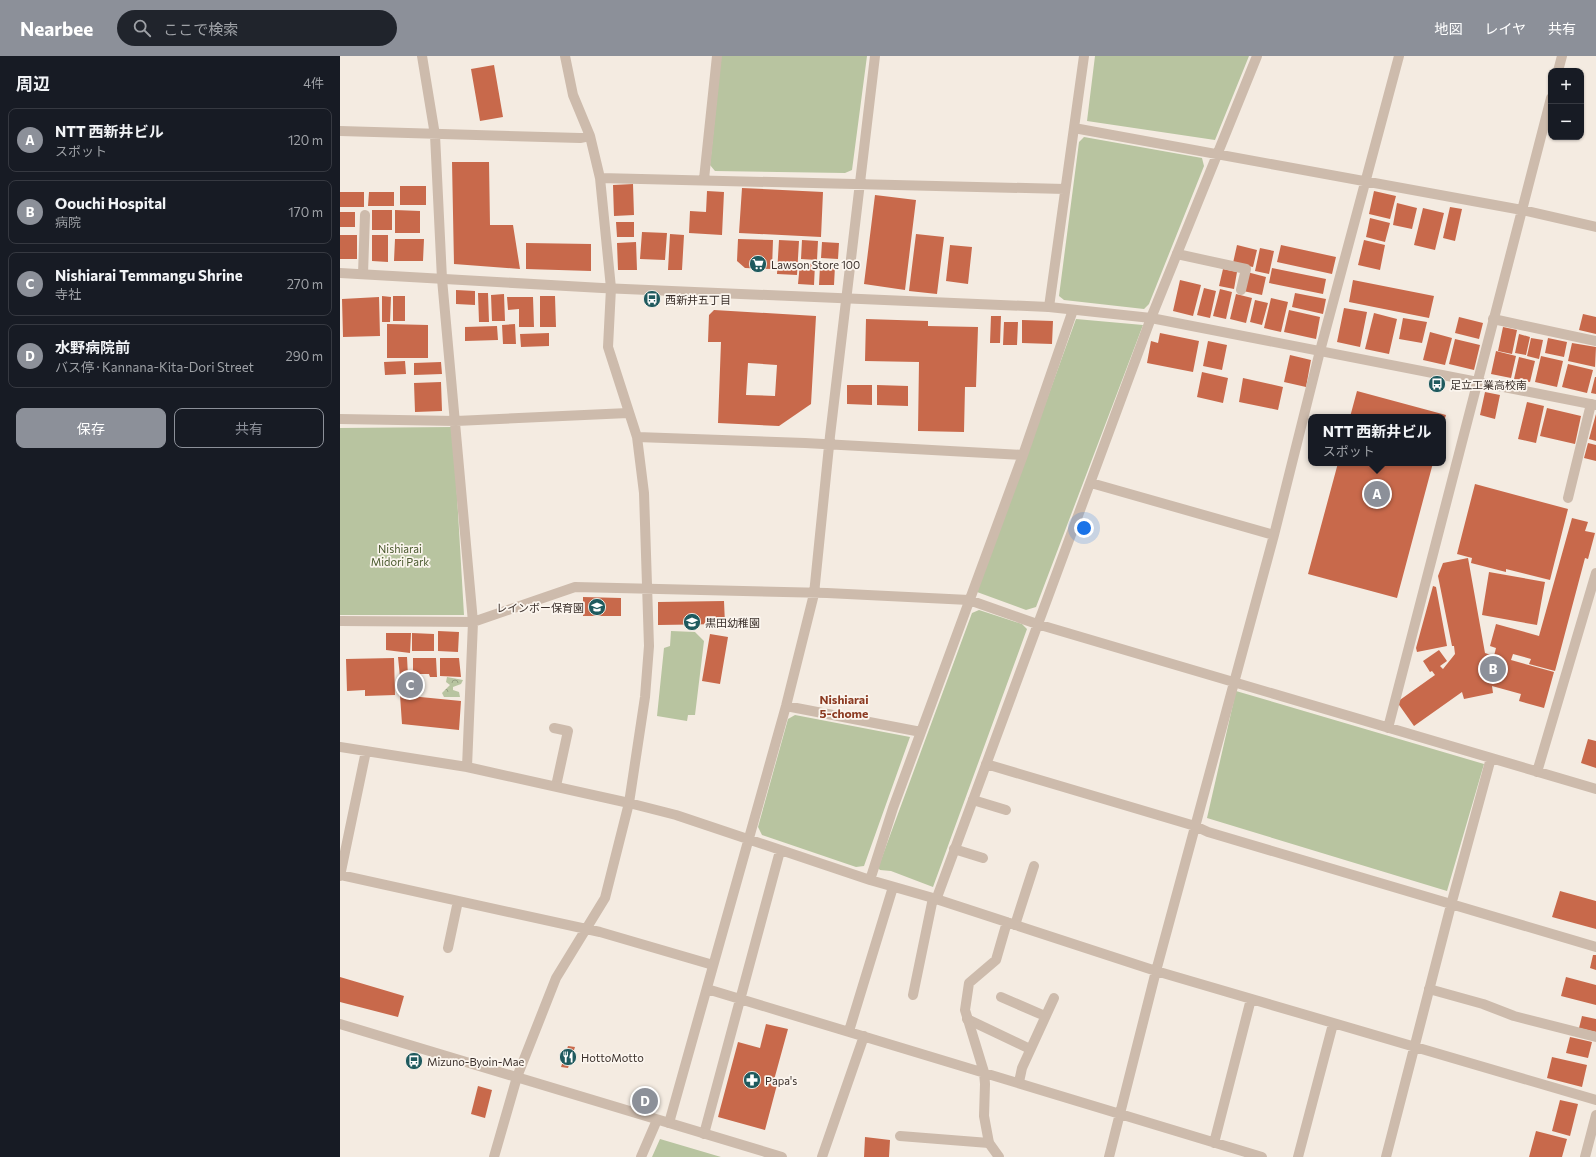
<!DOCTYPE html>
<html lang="ja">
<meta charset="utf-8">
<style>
body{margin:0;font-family:Commissioner,"Noto Sans JP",sans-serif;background:#20242c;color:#f1f3f6}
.controls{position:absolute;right:12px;top:12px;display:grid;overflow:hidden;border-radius:8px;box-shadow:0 1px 3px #0004}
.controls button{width:36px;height:36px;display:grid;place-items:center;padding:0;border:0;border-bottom:1px solid #363941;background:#171b24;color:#f1f3f6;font:20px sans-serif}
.you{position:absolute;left:744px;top:472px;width:14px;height:14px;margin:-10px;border:3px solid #fff;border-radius:50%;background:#1a73e8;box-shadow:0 0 0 6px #1a73e833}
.badge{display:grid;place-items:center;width:26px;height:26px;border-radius:50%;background:#8c9099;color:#fff;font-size:13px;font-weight:700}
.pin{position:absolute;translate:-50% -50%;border:2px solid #fff;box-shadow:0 1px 4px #0006}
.popup{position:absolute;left:968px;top:358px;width:138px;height:52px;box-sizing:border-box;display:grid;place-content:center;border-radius:8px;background:#171b24;filter:drop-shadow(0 1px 3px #0005);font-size:13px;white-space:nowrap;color:#9ea1a6}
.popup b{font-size:15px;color:#f1f3f6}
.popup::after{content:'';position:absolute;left:50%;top:100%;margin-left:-8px;border:8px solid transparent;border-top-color:#171b24}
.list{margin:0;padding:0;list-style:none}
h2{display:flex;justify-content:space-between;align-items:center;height:52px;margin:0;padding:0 16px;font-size:17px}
h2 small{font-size:13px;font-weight:400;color:#9ea1a6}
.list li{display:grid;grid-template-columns:26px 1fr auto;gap:12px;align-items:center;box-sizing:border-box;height:64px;margin:0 8px 8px;padding:0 8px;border:1px solid #363941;border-radius:8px}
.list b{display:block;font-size:15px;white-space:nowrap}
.list p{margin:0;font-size:13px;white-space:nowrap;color:#9ea1a6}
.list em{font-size:13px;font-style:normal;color:#9ea1a6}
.actions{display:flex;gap:8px;padding:12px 16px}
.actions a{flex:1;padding:9px 0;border:1px solid #8c9099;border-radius:8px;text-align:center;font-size:14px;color:#8c9099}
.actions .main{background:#8c9099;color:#fff}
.icon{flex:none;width:22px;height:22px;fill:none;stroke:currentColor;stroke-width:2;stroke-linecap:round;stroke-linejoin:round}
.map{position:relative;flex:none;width:1256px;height:1101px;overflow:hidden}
header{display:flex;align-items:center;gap:24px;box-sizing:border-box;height:56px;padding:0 20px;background:#8c9099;color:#fff}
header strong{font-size:19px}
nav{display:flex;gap:22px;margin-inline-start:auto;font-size:14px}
.search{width:280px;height:36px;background:#20242c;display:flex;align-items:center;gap:10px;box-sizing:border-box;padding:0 14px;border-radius:22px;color:#9ea1a6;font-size:15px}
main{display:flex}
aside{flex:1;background:#171b24}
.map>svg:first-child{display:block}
</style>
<header>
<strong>Nearbee</strong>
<div class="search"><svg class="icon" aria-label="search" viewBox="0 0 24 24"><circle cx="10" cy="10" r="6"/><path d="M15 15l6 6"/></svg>ここで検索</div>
<nav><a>地図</a><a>レイヤ</a><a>共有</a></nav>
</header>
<main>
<aside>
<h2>周辺<small>4件</small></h2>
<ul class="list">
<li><span class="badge">A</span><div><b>NTT 西新井ビル</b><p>スポット</p></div><em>120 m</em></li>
<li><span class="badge">B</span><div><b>Oouchi Hospital</b><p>病院</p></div><em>170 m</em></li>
<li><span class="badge">C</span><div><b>Nishiarai Temmangu Shrine</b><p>寺社</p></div><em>270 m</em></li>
<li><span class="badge">D</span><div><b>水野病院前</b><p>バス停 · Kannana-Kita-Dori Street</p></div><em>290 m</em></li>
</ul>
<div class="actions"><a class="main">保存</a><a>共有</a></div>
</aside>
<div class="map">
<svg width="1256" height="1101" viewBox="0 0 1256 1101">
<defs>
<pattern id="forest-crowns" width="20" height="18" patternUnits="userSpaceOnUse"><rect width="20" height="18" fill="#b8c4a0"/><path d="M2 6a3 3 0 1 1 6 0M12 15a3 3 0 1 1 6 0" fill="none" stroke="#97a083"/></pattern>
</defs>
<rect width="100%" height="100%" fill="#f4ebe1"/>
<!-- forest -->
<path fill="url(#forest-crowns)" d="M 107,621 L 123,624 L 121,628 L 113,631 L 113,634 L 119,636 L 120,641 L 104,641 L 102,637 L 110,629 L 106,626 Z"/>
<!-- green -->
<path fill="#b8c4a0" d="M 381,0 L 527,0 L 512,114 L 505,117 L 375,115 L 370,109 Z
M 755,0 L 909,0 L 875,84 L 747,65 Z
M 744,81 L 862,102 L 864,110 L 809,248 L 804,253 L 724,244 L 719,240 L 739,86 Z
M 736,263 L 803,269 L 696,551 L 686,554 L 637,536 Z
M 113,371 L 124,559 L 0,559 L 0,372 Z
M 639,554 L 682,568 L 687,573 L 593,831 L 551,815 L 540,814 L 538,812 L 632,557 Z
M 331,575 L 355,576 L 364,585 L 355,659 L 348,659 L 347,665 L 317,660 L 324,592 L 330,590 Z
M 896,635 L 1144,708 L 1107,835 L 867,762 Z
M 455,659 L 570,681 L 524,810 L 516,811 L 422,779 L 418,771 L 448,663 Z
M 320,1083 L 381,1101 L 312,1101 Z"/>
<!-- building -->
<path fill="#c8694b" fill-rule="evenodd" d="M 154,9 L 163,61 L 140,65 L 131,13 Z
M 112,106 L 149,106 L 150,169 L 173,169 L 180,213 L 114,208 Z
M 293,128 L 294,159 L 274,160 L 273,129 Z
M 60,130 L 86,130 L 86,149 L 60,149 Z
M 402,132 L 483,136 L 481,181 L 399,177 Z
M 367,135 L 384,136 L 382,179 L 349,177 L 350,155 L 366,156 Z
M 1034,135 L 1056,140 L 1050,163 L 1029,158 Z
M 0,136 L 24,136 L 24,151 L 0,151 Z
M 29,136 L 54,136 L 54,150 L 28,150 Z
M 535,139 L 576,144 L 565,234 L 524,228 Z
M 1057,147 L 1077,152 L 1072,173 L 1053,169 Z
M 1110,151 L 1122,153 L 1115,185 L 1103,182 Z
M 1083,152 L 1104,157 L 1095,194 L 1074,189 Z
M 32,154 L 52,154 L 52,174 L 32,174 Z
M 55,154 L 80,155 L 80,177 L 55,177 Z
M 0,156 L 15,156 L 15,171 L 0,171 Z
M 1030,162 L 1050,167 L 1045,186 L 1026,181 Z
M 276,166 L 294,166 L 294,181 L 277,181 Z
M 302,176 L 327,177 L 325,204 L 300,203 Z
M 330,178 L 344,179 L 342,214 L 328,214 Z
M 576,178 L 604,181 L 597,238 L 569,235 Z
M 0,179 L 17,179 L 17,203 L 0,203 Z
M 32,179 L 48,179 L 48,206 L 32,205 Z
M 55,183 L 84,183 L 83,205 L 54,205 Z
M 398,183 L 433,184 L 432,213 L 405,212 L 397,205 Z
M 439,184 L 459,185 L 457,219 L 437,218 Z
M 462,184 L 478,185 L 477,204 L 461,203 Z
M 1024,184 L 1045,189 L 1040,214 L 1018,209 Z
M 296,186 L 297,214 L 278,214 L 277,187 Z
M 482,186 L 499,187 L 498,203 L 481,202 Z
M 186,187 L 251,188 L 251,215 L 186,213 Z
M 610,189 L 632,191 L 628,228 L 606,225 Z
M 897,189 L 917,194 L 913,211 L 893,207 Z
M 941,189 L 996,201 L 992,218 L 937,206 Z
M 920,192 L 934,195 L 929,218 L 915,215 Z
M 460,207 L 475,208 L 474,229 L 458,228 Z
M 480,210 L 495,210 L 494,229 L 479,229 Z
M 932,212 L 986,223 L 983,238 L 929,227 Z
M 883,213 L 897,216 L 894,233 L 879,230 Z
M 907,216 L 926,221 L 922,239 L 903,235 Z
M 840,224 L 861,229 L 853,260 L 833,255 Z
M 1013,224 L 1094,240 L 1089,262 L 1009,246 Z
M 864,232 L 876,235 L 870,262 L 857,259 Z
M 880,233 L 892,236 L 886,263 L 873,260 Z
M 116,234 L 135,235 L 135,249 L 116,248 Z
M 138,237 L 148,237 L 149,266 L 139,266 Z
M 955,237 L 986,243 L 983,258 L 952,251 Z
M 164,238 L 165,265 L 152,265 L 151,239 Z
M 896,238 L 912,242 L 906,267 L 890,263 Z
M 42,240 L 51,241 L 50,266 L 42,266 Z
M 53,240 L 65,240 L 65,265 L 53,265 Z
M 200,240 L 215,240 L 216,271 L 200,271 Z
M 39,241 L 40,280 L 3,281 L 2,243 Z
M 167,241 L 193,241 L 194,271 L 179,271 L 179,253 L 168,254 Z
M 931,242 L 948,246 L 941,276 L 924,272 Z
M 915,244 L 928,247 L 922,269 L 910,266 Z
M 1004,252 L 1027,256 L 1020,291 L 997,286 Z
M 374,254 L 476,260 L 471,348 L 439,370 L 378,367 L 381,286 L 368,286 L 369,259 ZM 408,307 L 437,309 L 435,340 L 406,339 Z
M 949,254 L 980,261 L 976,283 L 944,276 Z
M 1034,257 L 1057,263 L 1049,298 L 1025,293 Z
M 1243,258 L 1256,261 L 1256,278 L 1239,274 Z
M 651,260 L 661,260 L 660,287 L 650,287 Z
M 1119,261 L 1143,267 L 1139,283 L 1115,277 Z
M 1063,262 L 1087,266 L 1082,287 L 1059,283 Z
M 526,263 L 588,265 L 588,270 L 638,271 L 636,331 L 625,331 L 624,376 L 578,375 L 579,306 L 525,305 Z
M 682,264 L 713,265 L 712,288 L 682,287 Z
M 664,266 L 678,266 L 677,289 L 663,289 Z
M 47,268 L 88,269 L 88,302 L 47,302 Z
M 175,268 L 176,288 L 163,288 L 162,269 Z
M 157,270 L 158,284 L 125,285 L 125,271 Z
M 1163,271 L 1177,274 L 1172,298 L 1158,295 Z
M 1090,276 L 1112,282 L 1105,309 L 1083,304 Z
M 209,277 L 209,290 L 181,291 L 180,278 Z
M 820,277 L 859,285 L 853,316 L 807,307 L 811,285 L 818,287 Z
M 1179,278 L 1190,281 L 1186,299 L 1175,297 Z
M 1191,282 L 1203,284 L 1199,303 L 1187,300 Z
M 1208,282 L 1227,286 L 1224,301 L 1205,297 Z
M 1115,283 L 1140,289 L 1134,314 L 1109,308 Z
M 868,285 L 887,289 L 882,314 L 863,310 Z
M 1232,287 L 1256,291 L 1255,311 L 1228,305 Z
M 1156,295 L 1176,300 L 1171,322 L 1151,318 Z
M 950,299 L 971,304 L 966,331 L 944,326 Z
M 1201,300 L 1223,305 L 1217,331 L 1195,326 Z
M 1179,301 L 1195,305 L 1190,326 L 1174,323 Z
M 65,305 L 66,318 L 45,319 L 44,306 Z
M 101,306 L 102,318 L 74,319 L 74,307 Z
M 1228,308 L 1253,314 L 1247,337 L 1222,331 Z
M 862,316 L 888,322 L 883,347 L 857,341 Z
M 1255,321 L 1256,321 L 1256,338 L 1251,337 Z
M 903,322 L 943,331 L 938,354 L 899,346 Z
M 101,326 L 102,355 L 75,356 L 74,327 Z
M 507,329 L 532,329 L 532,349 L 507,348 Z
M 537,329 L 568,330 L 568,350 L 537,349 Z
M 1017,335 L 1106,359 L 1103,369 L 1103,361 L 1010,361 Z
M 1145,336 L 1160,339 L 1155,363 L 1140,359 Z
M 1187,346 L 1204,350 L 1196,387 L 1178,383 Z
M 1207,352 L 1241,360 L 1235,388 L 1200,380 Z
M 1256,358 L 1256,385 L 1249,383 Z
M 1248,387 L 1256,389 L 1256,405 L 1244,402 Z
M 998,407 L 1093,407 L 1057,542 L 968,518 Z
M 1135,428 L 1228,453 L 1210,524 L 1166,513 L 1166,516 L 1131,507 L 1132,502 L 1117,498 Z
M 1232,462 L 1248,466 L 1245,475 L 1255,477 L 1248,503 L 1245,502 L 1215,615 L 1189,608 L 1191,603 L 1173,598 L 1171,604 L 1214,616 L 1204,652 L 1179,645 L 1181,638 L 1152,630 L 1153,637 L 1124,643 L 1122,636 L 1074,670 L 1057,646 L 1095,619 L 1092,615 L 1090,616 L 1083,605 L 1099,594 L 1107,605 L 1100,610 L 1103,613 L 1115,598 L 1114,590 L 1112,590 L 1098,520 L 1103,507 L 1128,502 L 1145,597 L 1154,600 L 1156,592 L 1150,590 L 1156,568 L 1199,580 Z
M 1149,516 L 1205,526 L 1197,569 L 1142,559 Z
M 1093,530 L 1096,531 L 1107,590 L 1077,596 L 1076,592 Z
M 243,541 L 281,542 L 281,560 L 243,560 Z
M 384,545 L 385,568 L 318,569 L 318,546 Z
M 98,575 L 119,576 L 118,596 L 98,595 Z
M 46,577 L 71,577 L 70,597 L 46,594 Z
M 72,577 L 94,578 L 94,595 L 72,595 Z
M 370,578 L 388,581 L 380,628 L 362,625 Z
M 58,601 L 67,601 L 68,620 L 60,621 Z
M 54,602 L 55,639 L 25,640 L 25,634 L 7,635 L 6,603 Z
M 73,602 L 96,602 L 97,621 L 90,621 L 89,618 L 73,618 Z
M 100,602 L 119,602 L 121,621 L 100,620 Z
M 67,621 L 77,622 L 77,625 L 80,625 L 79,635 L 76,634 L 76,637 L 65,636 L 65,633 L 62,633 L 63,623 L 67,624 Z
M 60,639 L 121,645 L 119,674 L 62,668 Z
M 1248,683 L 1256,685 L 1256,712 L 1241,707 Z
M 1220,835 L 1256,845 L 1256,873 L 1212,861 Z
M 1253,899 L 1256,899 L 1256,914 L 1250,912 Z
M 0,921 L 64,940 L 58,961 L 0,946 Z
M 1226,921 L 1256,929 L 1256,949 L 1221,940 Z
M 1242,960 L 1256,963 L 1256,976 L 1239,972 Z
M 426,968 L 448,973 L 434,1024 L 438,1025 L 425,1074 L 378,1061 L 398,986 L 420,992 Z
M 1230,981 L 1252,986 L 1248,1002 L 1226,997 Z
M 228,990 L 235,991 L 228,1012 L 221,1011 Z
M 1212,1001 L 1247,1009 L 1242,1031 L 1207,1022 Z
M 138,1030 L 152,1034 L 145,1062 L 131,1058 Z
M 1220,1044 L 1238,1048 L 1230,1080 L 1212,1075 Z
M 1196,1075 L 1227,1083 L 1222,1101 L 1189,1101 Z
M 525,1081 L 550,1084 L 549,1101 L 524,1101 Z"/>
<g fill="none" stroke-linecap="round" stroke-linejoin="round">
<!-- service -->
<path stroke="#cdbbac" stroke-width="10" d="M 837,198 L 906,213 L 901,234
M 23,218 L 25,159
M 1153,263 L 1256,285
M 1228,442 L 1251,348
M 214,672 L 228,675 L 216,730
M 633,744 L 666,754
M 614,793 L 643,802
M 675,869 L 694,810
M 1089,933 L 1143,948 L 1174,960 L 1256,981
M 573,939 L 593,842
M 661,941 L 705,960
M 627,963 L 690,993
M 679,1026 L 682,1012 L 714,942
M 560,1080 L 649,1087"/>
<!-- minor -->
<path stroke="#cdbbac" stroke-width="10" d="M 82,0 L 95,79 L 102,223 L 133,566 L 127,711
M 1218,15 L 1222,0
M 734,72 L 1182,154 L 1256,171
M 0,75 L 240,82 L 250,80
M 260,122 L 725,133
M 364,123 L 377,0
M 709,251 L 744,0
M 0,363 L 116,365 L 288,357
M 297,381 L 465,387 L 683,399
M 751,427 L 934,479
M 0,565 L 133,566 L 235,531 L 487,537 L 629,544 L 697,568 L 1256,733
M 446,650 L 581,676
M 1048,672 L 1211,42
M 0,691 L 127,711 L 289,747 L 336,759 L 530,824 L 593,842 L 816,915 L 1256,1044
M 646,708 L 855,770 L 868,776 L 1256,891
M 1197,716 L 1256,517
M 0,819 L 260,876 L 373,909
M 0,820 L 26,695
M 530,824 L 553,752 L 683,399 L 733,254
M 596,844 L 811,262 L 917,0
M 108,892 L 118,845
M 367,933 L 922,1101
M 509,975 L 553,831
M 329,1067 L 446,650 L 474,538 L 490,380 L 535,0
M 364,1078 L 440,795
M 874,1087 L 911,943
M 154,1101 L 177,1021 L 216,922 L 265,842 L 289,747 L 305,641 L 309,590 L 304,437 L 297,381 L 268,291 L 271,232 L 260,122 L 250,80 L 233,39 L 225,0
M 301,1101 L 317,1064
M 482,1101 L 524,980
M 659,1101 L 649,1087 L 644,1060 L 645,1028 L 644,1016 L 625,954 L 629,927 L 656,904 L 667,866
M 769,1101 L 816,915 L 934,479 L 980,295 L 1059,0
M 958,1101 L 993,968
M 1046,1101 L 1111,849 L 1151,702"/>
<!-- tertiary -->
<path stroke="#cdbbac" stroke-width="10" d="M 0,217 L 262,232 L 709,251 L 811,262 L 1256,349
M 0,968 L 442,1101
M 1245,1101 L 1256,1059"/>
</g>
<!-- icons -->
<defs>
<symbol id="supermarket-disc" viewBox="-11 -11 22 22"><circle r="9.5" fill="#1f5a5e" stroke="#fbf5ee"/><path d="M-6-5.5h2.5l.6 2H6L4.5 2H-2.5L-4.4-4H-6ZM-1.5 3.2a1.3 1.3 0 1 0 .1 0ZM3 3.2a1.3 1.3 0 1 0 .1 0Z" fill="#fff"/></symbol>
<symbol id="bus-disc" viewBox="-11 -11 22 22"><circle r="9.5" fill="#1f5a5e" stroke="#fbf5ee"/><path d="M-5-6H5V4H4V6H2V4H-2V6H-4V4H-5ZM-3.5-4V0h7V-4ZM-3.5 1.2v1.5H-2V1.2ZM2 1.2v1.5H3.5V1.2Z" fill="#fff"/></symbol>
<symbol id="school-disc" viewBox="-11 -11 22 22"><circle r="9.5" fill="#1f5a5e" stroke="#fbf5ee"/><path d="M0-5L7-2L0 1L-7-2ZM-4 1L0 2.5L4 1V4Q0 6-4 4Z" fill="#fff"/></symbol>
<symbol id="restaurant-disc" viewBox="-11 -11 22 22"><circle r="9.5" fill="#1f5a5e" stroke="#fbf5ee"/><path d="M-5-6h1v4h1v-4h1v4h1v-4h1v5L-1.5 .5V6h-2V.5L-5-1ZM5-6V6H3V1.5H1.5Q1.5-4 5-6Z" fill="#fff"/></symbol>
<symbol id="pharmacy-disc" viewBox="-11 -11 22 22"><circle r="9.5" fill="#1f5a5e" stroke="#fbf5ee"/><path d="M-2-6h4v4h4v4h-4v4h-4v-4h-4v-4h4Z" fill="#fff"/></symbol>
</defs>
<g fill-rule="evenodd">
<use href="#supermarket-disc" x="408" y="198" width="20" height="20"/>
<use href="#bus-disc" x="302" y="233" width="20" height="20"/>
<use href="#bus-disc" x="1087" y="318" width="20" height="20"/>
<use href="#school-disc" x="247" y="541" width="20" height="20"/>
<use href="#school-disc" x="342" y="556" width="20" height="20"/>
<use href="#restaurant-disc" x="218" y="991" width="20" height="20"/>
<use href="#bus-disc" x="64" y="995" width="20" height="20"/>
<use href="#pharmacy-disc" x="402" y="1014" width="20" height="20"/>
</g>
<g text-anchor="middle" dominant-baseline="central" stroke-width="3.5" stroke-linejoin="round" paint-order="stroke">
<!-- poi labels -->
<g font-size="11" fill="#3b302b" stroke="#fbf5ee" text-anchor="start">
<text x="431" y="208">Lawson Store 100</text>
<text x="325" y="243">西新井五丁目</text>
<text x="1110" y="328">足立工業高校南</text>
<text x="244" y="551" text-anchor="end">レインボー保育園</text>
<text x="365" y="566">黒田幼稚園</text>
<text x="241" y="1001">HottoMotto</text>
<text x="87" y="1005">Mizuno-Byoin-Mae</text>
<text x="425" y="1024">Papa's</text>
</g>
<!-- park labels -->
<g font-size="11" fill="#4a5a2e" stroke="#fbf5ee">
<text x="60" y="492">Nishiarai<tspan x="60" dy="13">Midori Park</tspan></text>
</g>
<!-- neighbourhood labels -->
<g font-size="12" font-weight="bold" fill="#8c3b22" stroke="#fbf5ee">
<text x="504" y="643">Nishiarai<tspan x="504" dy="14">5-chome</tspan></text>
</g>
</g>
</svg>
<div class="controls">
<button>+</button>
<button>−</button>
</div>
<div class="you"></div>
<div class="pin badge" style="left:1037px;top:438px">A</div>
<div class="popup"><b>NTT 西新井ビル</b>スポット</div>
<div class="pin badge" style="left:1153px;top:613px">B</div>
<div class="pin badge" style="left:70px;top:629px">C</div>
<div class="pin badge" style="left:305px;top:1045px">D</div>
</div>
</main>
